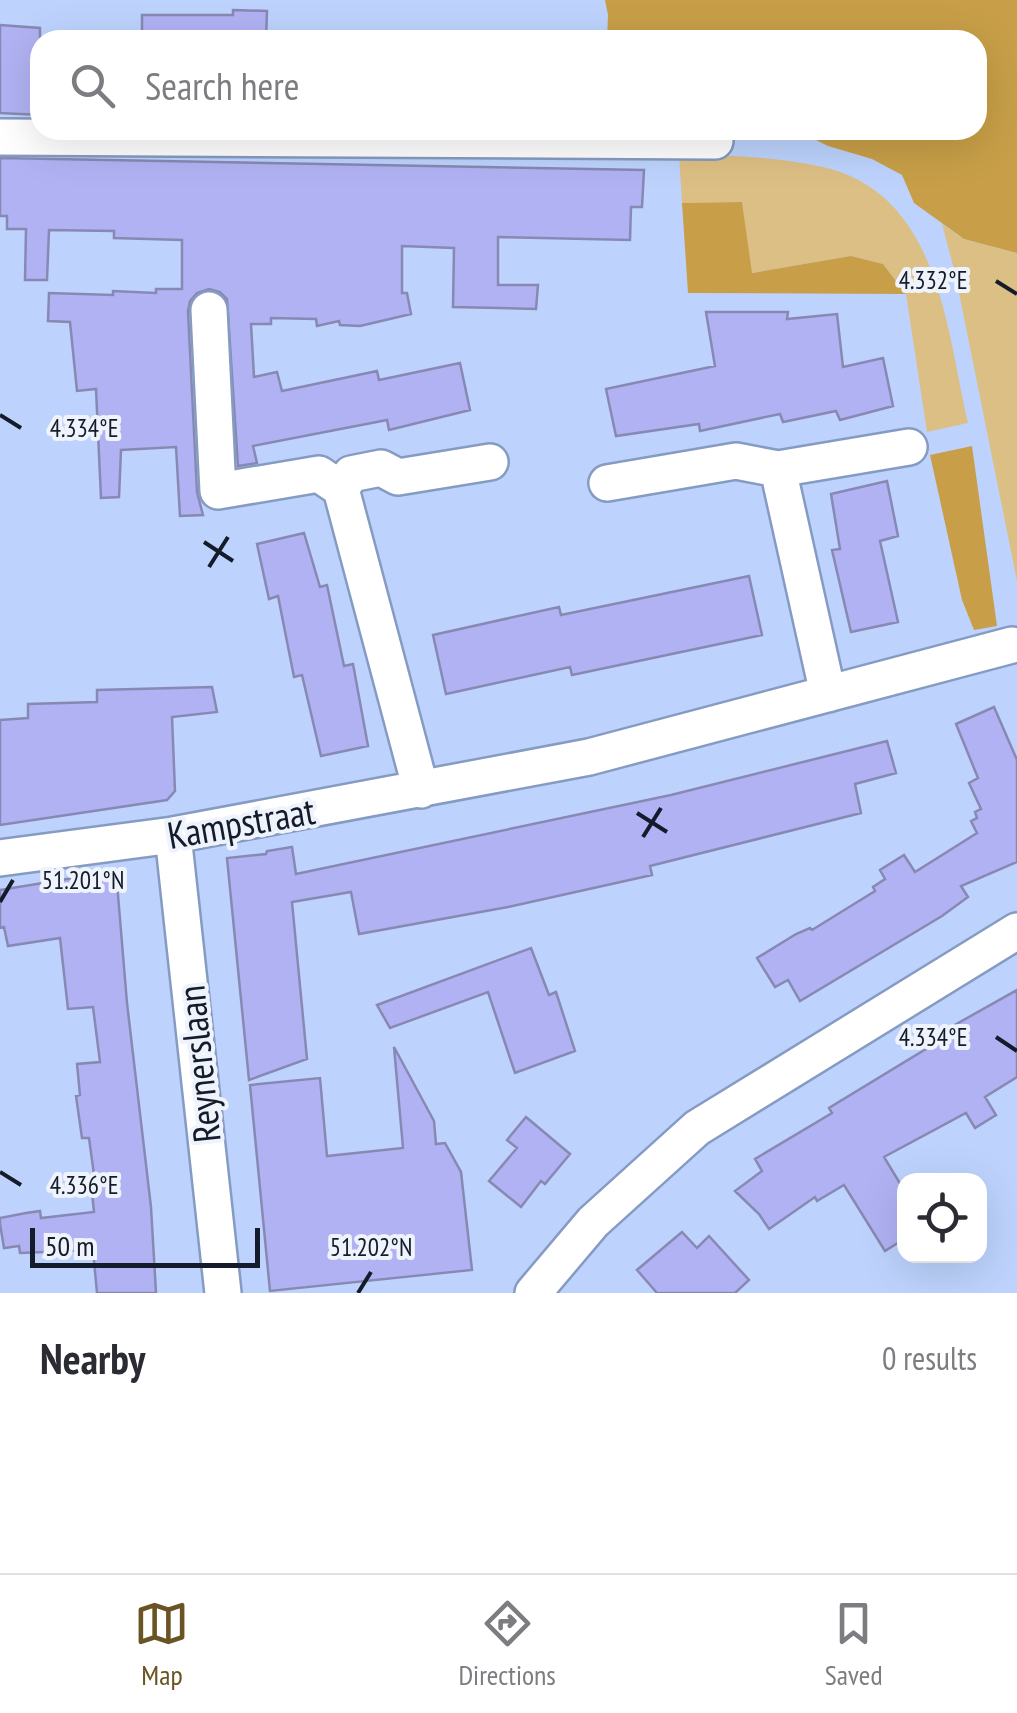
<!DOCTYPE html>
<meta charset="utf-8">
<style>
body{margin:0;font-family:"PT Sans Narrow",sans-serif;background:#f2f2f3;color:#2b2b33}
.controls{position:absolute;right:30px;bottom:30px;display:grid;overflow:hidden;border-radius:20px;box-shadow:0 10px 40px #0002}
.controls button{width:90px;height:90px;display:grid;place-items:center;padding:0;border:0;border-bottom:2px solid #e1e1e2;background:#fff;color:#2b2b33;font:50px sans-serif}
.scale{position:absolute;left:30px;bottom:25px;width:230px;box-sizing:border-box;padding-left:10px;border:5px solid #141b2a;border-top:0;font-size:28px;line-height:35px;white-space:nowrap;color:#141b2a;-webkit-text-stroke:8px #eff3fc;paint-order:stroke}
.list{margin:0;padding:0;list-style:none}
h2{display:flex;justify-content:space-between;align-items:center;height:130px;margin:0;padding:0 40px;font-size:42px}
h2 small{font-size:32px;font-weight:400;color:#7c7c81}
.icon{flex:none;width:55px;height:55px;fill:none;stroke:currentColor;stroke-width:2;stroke-linecap:round;stroke-linejoin:round}
.map{position:relative;flex:none;width:1017px;height:1293px;overflow:hidden}
.search{position:absolute;background:#fff;box-shadow:0 10px 40px #0002;left:30px;right:30px;top:30px;height:110px;display:flex;align-items:center;gap:25px;box-sizing:border-box;padding:0 35px;border-radius:30px;color:#7c7c81;font-size:38px}
.sheet{height:280px;background:#fff}
nav{display:flex;justify-content:space-around;align-items:center;box-sizing:border-box;height:140px;border-top:2px solid #e1e1e2;background:#fff;font-size:28px;color:#7c7c81}
nav a{display:grid;justify-items:center;gap:5px}
nav .on{color:#6a5423}
.map>svg:first-child{display:block}
</style>
<div class="map">
<svg width="1017" height="1293" viewBox="0 0 1017 1293">
<rect width="100%" height="100%" fill="#bdd3fd"/>
<!-- green -->
<path fill="#dcbf84" d="M 679,154 C 727,156 776,156 823,167 C 939,194 946,327 968,423 L 927,432 L 906,294 L 883,264 L 851,256 L 751,273 L 742,202 L 682,203 Z
M 942,224 L 964,239 L 1017,253 L 1017,581 L 955,273 Z"/>
<!-- forest -->
<path fill="#c89f48" d="M 605,0 L 1017,0 L 1017,253 L 964,239 L 914,203 L 902,175 L 872,159 L 828,146 L 796,130 L 977,130 L 977,40 L 607,40 L 608,15 Z
M 742,202 L 752,273 L 851,256 L 883,264 L 906,294 L 688,293 L 682,203 Z
M 972,446 L 997,626 L 974,630 L 962,600 L 930,455 Z"/>
<!-- building -->
<path fill="#b1b2f3" stroke="#8889b3" stroke-width="2.5" d="M 233,10 L 267,11 L 266,40 L 142,40 L 142,15 L 233,15 Z
M 0,25 L 40,28 L 40,115 L 0,113 Z
M 0,158 L 644,170 L 642,207 L 631,207 L 630,240 L 498,237 L 498,285 L 538,285 L 536,309 L 453,307 L 454,248 L 402,246 L 402,293 L 407,293 L 411,314 L 360,326 L 340,325 L 339,321 L 317,326 L 316,319 L 271,318 L 271,324 L 251,324 L 254,377 L 277,372 L 282,391 L 377,371 L 379,380 L 460,363 L 470,410 L 389,430 L 387,420 L 253,446 L 257,463 L 238,466 L 227,299 L 220,292 L 209,289 L 197,293 L 190,301 L 188,311 L 197,492 L 203,515 L 180,516 L 176,447 L 121,450 L 119,497 L 101,498 L 96,389 L 77,391 L 70,322 L 48,321 L 49,293 L 113,295 L 113,291 L 156,293 L 156,289 L 182,289 L 182,240 L 114,238 L 114,231 L 49,230 L 47,280 L 25,280 L 26,229 L 7,229 L 7,216 L 0,216 Z
M 706,312 L 788,312 L 787,319 L 837,314 L 843,367 L 883,358 L 893,406 L 840,420 L 836,411 L 783,422 L 780,414 L 700,431 L 699,424 L 616,436 L 606,389 L 715,366 Z
M 887,481 L 898,536 L 880,541 L 898,622 L 851,632 L 832,550 L 840,549 L 831,494 Z
M 304,533 L 320,587 L 327,585 L 344,666 L 353,664 L 368,746 L 321,756 L 302,675 L 294,677 L 278,596 L 269,599 L 257,544 Z
M 749,576 L 762,635 L 572,675 L 570,667 L 446,694 L 433,635 L 559,607 L 561,615 Z
M 212,687 L 217,712 L 172,717 L 175,791 L 167,800 L 0,825 L 0,720 L 28,718 L 28,704 L 97,702 L 97,690 Z
M 994,707 L 1017,760 L 1017,862 L 961,886 L 968,897 L 942,916 L 800,1001 L 788,980 L 775,987 L 757,958 L 796,934 L 810,928 L 812,930 L 875,891 L 873,887 L 885,879 L 880,870 L 904,855 L 915,872 L 977,833 L 971,821 L 977,818 L 975,812 L 981,809 L 969,783 L 978,778 L 956,724 Z
M 887,741 L 896,773 L 855,784 L 861,813 L 650,866 L 652,875 L 508,907 L 359,934 L 351,892 L 292,902 L 307,1059 L 249,1080 L 227,858 L 266,854 L 267,851 L 292,847 L 296,874 L 671,795 Z
M 116,871 L 127,1003 L 151,1207 L 156,1293 L 97,1293 L 93,1250 L 20,1253 L 19,1246 L 4,1248 L 0,1224 L 0,1218 L 26,1213 L 40,1211 L 41,1218 L 94,1212 L 91,1183 L 95,1182 L 89,1138 L 82,1138 L 76,1096 L 80,1095 L 77,1064 L 100,1062 L 93,1007 L 68,1009 L 60,938 L 8,946 L 4,927 L 0,928 L 0,890 Z
M 531,948 L 549,995 L 556,992 L 575,1051 L 515,1073 L 488,992 L 390,1028 L 377,1005 Z
M 1017,990 L 1017,1077 L 985,1097 L 996,1115 L 975,1128 L 966,1113 L 884,1157 L 904,1190 L 904,1239 L 885,1251 L 844,1185 L 817,1201 L 815,1197 L 769,1229 L 759,1214 L 735,1191 L 762,1171 L 755,1159 L 832,1113 L 829,1108 L 934,1044 L 932,1041 L 946,1033 L 944,1031 Z
M 394,1047 L 434,1121 L 436,1144 L 445,1143 L 461,1172 L 472,1270 L 270,1291 L 250,1085 L 320,1078 L 327,1156 L 403,1148 Z
M 526,1117 L 570,1154 L 545,1184 L 541,1181 L 521,1207 L 489,1181 L 517,1148 L 507,1140 Z
M 682,1232 L 697,1248 L 709,1236 L 749,1280 L 735,1293 L 657,1293 L 637,1270 Z"/>
<g fill="none" stroke-linecap="round" stroke-linejoin="round">
<defs>
<path id="minor" d="M 0,137 L 715,141
M 209,310 L 218,491 L 319,474 L 341,489 L 421,790
M 778,469 L 828,694
M 607,483 L 736,461 L 778,469 L 909,447
M 341,489 L 351,474 L 381,468 L 398,477 L 490,462
M 173,835 L 223,1293
M 0,858 L 173,835 L 589,757 L 1012,645
M 533,1293 L 593,1222 L 697,1128 L 1017,931"/>
</defs>
<!-- minor casing -->
<use href="#minor" stroke="#869bc2" stroke-width="40"/>
<!-- minor -->
<use href="#minor" stroke="#fff" stroke-width="35"/>
</g>
<!-- ticks -->
<path fill="none" stroke="#141b2a" stroke-width="4" d="M 996,281 L 1017,294M 0,415 L 21,428M 204,542 L 233,561M 209,567 L 228,537M 637,813 L 667,832M 643,837 L 661,808M 0,902 L 13,880M 996,1037 L 1017,1051M 0,1172 L 21,1185M 358,1293 L 371,1272"/>
<g text-anchor="middle" dominant-baseline="central" stroke-width="8" stroke-linejoin="round" paint-order="stroke">
<!-- street labels -->
<g font-size="38" fill="#141b2a" stroke="#eff3fc">
<text transform="translate(241 822) rotate(-10)">Kampstraat</text>
<text transform="translate(198 1064) rotate(-96)">Reynerslaan</text>
</g>
</g>
<g font-size="25" text-anchor="middle" fill="#141b2a" stroke="#eff3fc" stroke-width="8" stroke-linejoin="round" paint-order="stroke">
<text x="933" y="289">4.332°E</text>
<text x="84" y="437">4.334°E</text>
<text x="83" y="889">51.201°N</text>
<text x="933" y="1046">4.334°E</text>
<text x="84" y="1194">4.336°E</text>
<text x="371" y="1256">51.202°N</text>
</g>
</svg>
<div class="controls">
<button><svg class="icon" aria-label="locate" viewBox="0 0 24 24"><circle cx="12" cy="12" r="6"/><path d="M12 2v4M12 18v4M2 12h4M18 12h4"/></svg></button>
</div>
<div class="scale">50 m</div>
<div class="search"><svg class="icon" aria-label="search" viewBox="0 0 24 24"><circle cx="10" cy="10" r="6"/><path d="M15 15l6 6"/></svg>Search here</div>
</div>
<section class="sheet">
<h2>Nearby<small>0 results</small></h2>
<ul class="list">
</ul>
</section>
<nav>
<a class="on"><svg class="icon" aria-label="map" viewBox="0 0 24 24"><path d="M3 6l6-2 6 2 6-2v14l-6 2-6-2-6 2zM9 4v14M15 6v14"/></svg>Map</a>
<a><svg class="icon" aria-label="directions" viewBox="0 0 24 24"><path d="M12 3l9 9-9 9-9-9zM9 14v-3h6M13 9l2 2-2 2"/></svg>Directions</a>
<a><svg class="icon" aria-label="saved" viewBox="0 0 24 24"><path d="M7 4h10v16l-5-4-5 4z"/></svg>Saved</a>
</nav>
